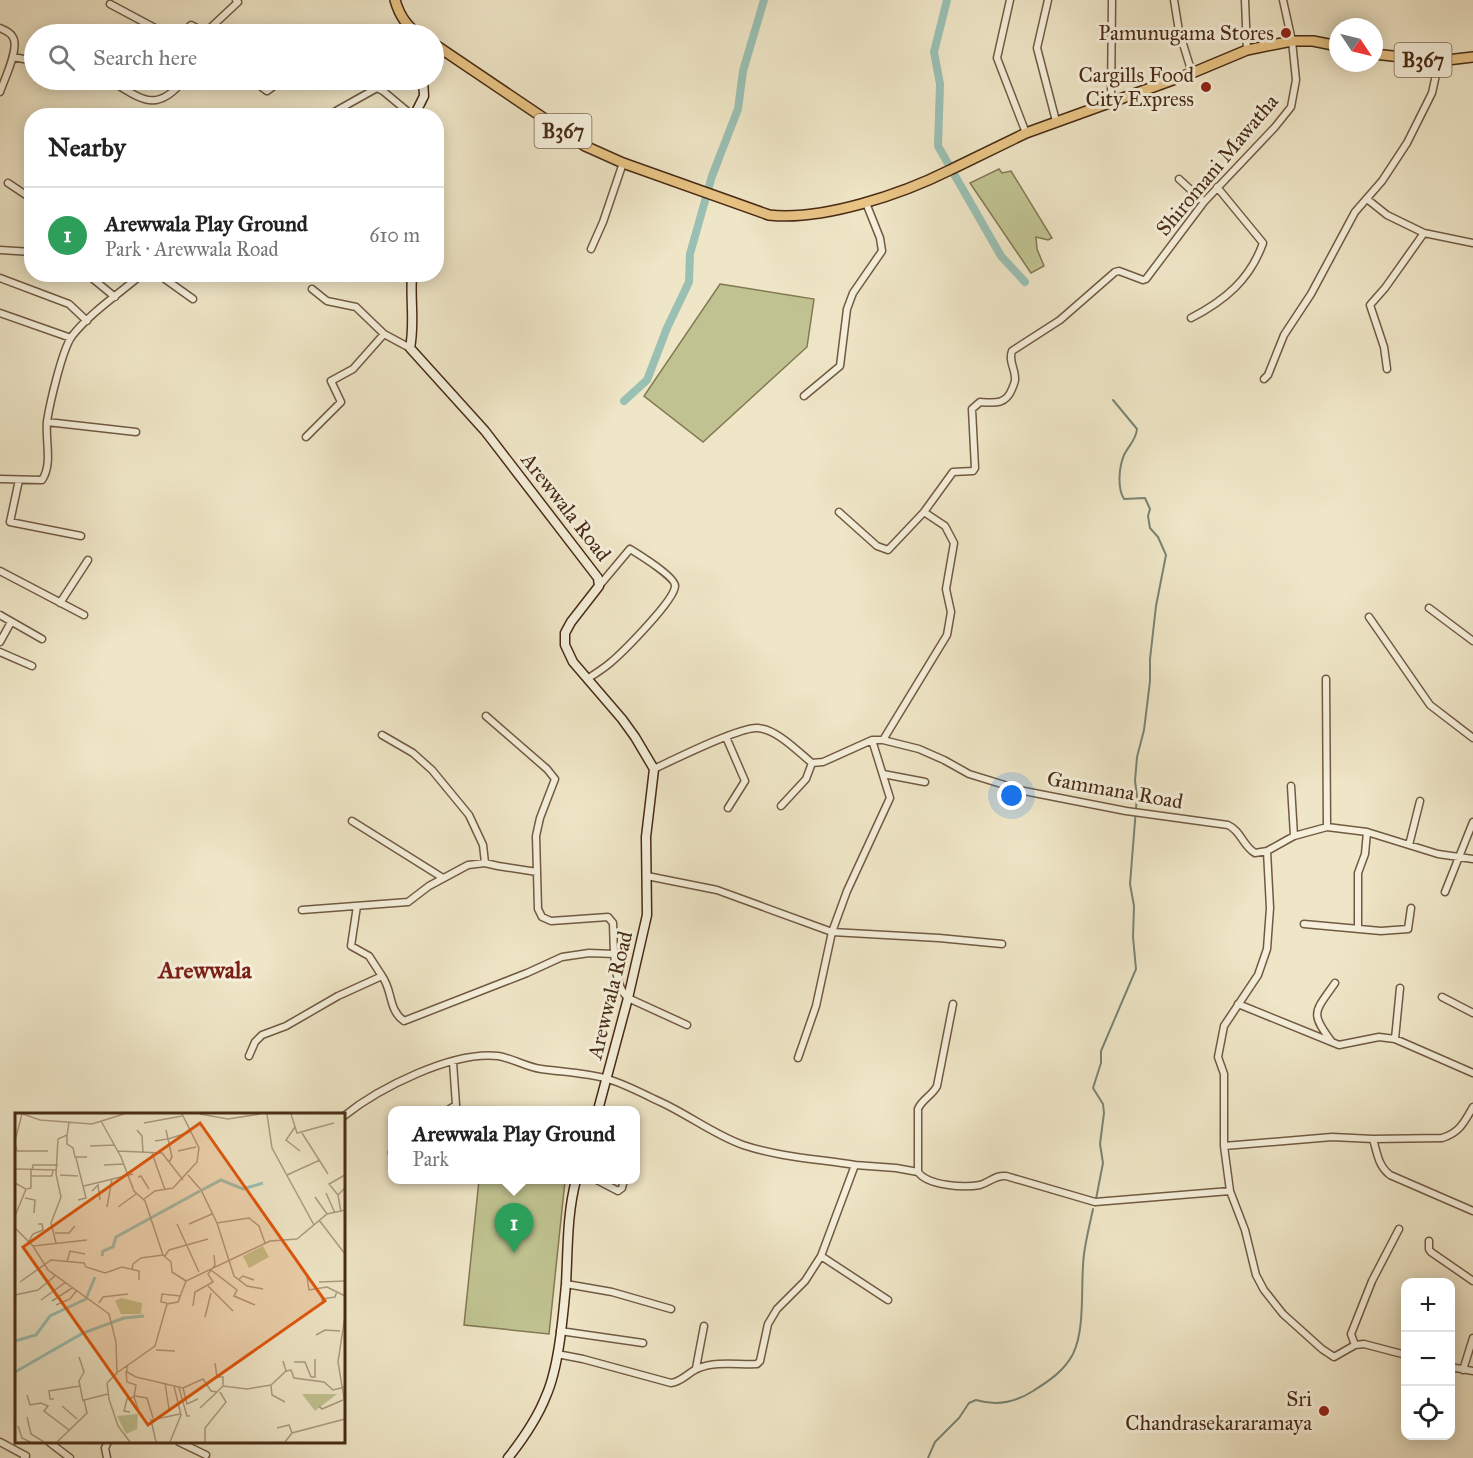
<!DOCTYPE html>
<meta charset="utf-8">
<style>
body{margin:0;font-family:"IM FELL Great Primer",serif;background:#f2f2f2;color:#222}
.controls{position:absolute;right:18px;bottom:18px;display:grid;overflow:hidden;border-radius:12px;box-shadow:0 3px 15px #0003}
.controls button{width:54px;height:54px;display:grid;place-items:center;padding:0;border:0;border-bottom:2px solid #e0e0e0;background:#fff;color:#222;font:30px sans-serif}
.compass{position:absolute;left:1329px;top:18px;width:54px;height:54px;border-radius:50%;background:#fff;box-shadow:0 3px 15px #0003;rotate:125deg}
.you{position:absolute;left:1012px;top:796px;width:21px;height:21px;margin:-15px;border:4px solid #fff;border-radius:50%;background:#1a73e8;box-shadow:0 0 0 9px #1a73e833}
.badge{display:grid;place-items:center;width:39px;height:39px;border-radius:50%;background:#2563eb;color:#fff;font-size:20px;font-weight:700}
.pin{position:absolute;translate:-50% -50px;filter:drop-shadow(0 2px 3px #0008)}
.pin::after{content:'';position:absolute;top:32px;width:21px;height:18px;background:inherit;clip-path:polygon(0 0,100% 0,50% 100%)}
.popup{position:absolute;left:388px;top:1106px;width:252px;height:78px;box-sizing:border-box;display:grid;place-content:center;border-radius:12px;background:#fff;filter:drop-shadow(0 2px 4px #0005);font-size:20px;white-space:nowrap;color:#767676}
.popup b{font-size:22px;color:#222}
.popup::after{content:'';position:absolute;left:50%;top:100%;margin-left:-12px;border:12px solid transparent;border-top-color:#fff}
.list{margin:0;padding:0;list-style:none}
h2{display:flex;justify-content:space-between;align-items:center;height:78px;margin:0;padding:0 24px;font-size:26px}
h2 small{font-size:20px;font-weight:400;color:#767676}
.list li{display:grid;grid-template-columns:39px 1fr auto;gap:18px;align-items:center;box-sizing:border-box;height:96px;padding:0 24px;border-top:2px solid #e0e0e0}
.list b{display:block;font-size:22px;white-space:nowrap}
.list p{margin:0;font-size:20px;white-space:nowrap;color:#767676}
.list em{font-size:20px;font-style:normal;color:#767676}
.icon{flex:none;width:33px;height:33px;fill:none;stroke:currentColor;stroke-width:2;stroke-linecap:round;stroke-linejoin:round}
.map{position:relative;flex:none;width:1473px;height:1458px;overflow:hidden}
.search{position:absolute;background:#fff;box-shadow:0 3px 15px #0003;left:24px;top:24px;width:420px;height:66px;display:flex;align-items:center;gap:15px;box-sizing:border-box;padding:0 21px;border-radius:33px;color:#767676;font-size:22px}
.panel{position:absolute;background:#fff;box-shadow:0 3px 15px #0003;left:24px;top:108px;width:420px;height:174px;border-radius:24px}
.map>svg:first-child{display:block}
</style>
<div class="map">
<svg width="1473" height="1458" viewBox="0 0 1473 1458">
<rect width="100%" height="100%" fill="#efe6c7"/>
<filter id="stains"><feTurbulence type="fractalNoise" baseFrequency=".00333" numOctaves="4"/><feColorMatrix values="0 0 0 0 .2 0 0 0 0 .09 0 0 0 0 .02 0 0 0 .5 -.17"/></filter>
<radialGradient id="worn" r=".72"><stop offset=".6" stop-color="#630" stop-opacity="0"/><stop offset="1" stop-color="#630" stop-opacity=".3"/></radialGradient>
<!-- green -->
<path fill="#c0c391" stroke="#847753" stroke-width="1.5" d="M 999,169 L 1002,173 L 1011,171 L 1052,238 L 1048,240 L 1036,237 L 1037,249 L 1044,266 L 1031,273 L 970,183 Z
M 720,284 L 814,299 L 807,347 L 703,442 L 644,396 Z
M 479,1180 L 565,1181 L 549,1334 L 464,1325 Z"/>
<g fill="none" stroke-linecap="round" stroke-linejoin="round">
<!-- stream -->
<path stroke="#798474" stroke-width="2" d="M 1096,1199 L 1103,1163 L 1100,1144 L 1104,1113 L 1103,1104 L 1093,1088 L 1101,1063 L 1101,1051 L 1136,969 L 1133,937 L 1134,906 L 1130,884 L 1137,796 L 1135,781 L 1137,757 L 1144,730 L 1150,681 L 1150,659 L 1156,606 L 1166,555 L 1158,537 L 1150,528 L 1148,516 L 1150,509 L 1145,498 L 1124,499 C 1117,488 1119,467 1124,455 C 1129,445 1136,440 1137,429 L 1113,400
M 928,1458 L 935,1442 L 959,1418 L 969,1403 L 976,1400 C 996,1406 1016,1402 1033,1391 C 1049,1381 1064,1371 1073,1354 C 1086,1327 1080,1284 1084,1254 C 1086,1239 1090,1223 1093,1209"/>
<!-- canal -->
<path stroke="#9ac0b4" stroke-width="8" d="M 947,0 L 934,52 L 940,84 L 938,146 L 1001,256 L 1025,282
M 624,401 L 647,380 L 667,328 L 689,282 L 690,254 L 712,176 L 738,109 L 743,71 L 764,0"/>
<defs>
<path id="street" d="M 1010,0 L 997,58 L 1026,133
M 1048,0 L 1037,48 L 1056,121
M 1174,0 L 1179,31 L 1192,73
M 1245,0 L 1247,50
M 110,4 L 166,34
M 0,28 C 4,30 10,32 12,36 C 21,46 4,80 0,92
M 206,32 L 238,2 L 236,0
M 183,34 L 191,25 L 208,34
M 13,57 L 34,61
M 109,80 C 141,98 155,115 184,80
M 252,80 L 267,91 L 282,80
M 381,80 L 383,91
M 1111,102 L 1112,0
M 327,116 L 377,88 L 383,91 L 413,116
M 1179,179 L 1204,202
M 8,183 L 32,199
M 1367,199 L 1387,215 L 1424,233 L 1473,243
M 591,249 L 603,222 L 623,163
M 0,250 L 32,252
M 87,274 L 115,297
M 158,274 L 193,299
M 0,278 L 69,304 L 87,321
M 312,289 L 327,301 L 356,307 L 384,334 L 410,348
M 0,313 L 71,338
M 1191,318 C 1224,301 1250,280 1263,243 L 1217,187
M 1387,369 L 1384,347 L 1370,305 L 1385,288 L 1424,233
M 1264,379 L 1268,375 L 1284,335 L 1311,294 L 1355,212 L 1382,181 L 1407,143 L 1432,93 L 1439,61
M 804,396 L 840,366 L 847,309 L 853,293 L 882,251 L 880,238 L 866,203
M 47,422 L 136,432
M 306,437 L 341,402 L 331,381 L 353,369 L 384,334
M 0,479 L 42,480 C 53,464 45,440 47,421 C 50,403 62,350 72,336 C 91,312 119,294 142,274
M 19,480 L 10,522 L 81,536
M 839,512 L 877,546 L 888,550 L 924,512 L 953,472 L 973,471 L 975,468 L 972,409 L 980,402 C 994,403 1006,405 1012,389 C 1013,386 1015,383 1015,380 C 1016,369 1008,362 1012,351 L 1060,320 L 1115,272 L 1119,271 L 1143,280 L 1146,279 L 1204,202 L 1275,127 L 1291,107 L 1296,80 L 1292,41 L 1283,0
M 0,571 L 84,615
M 60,603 L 88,560
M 1429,608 L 1473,641
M 0,615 L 42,639
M 1369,617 L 1430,705 L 1473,738
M 0,642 L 11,622
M 0,652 L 32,666
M 587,679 C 595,674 603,669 610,663 C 622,653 675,600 675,586 C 676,577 638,554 630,549 L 599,586
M 1326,679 L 1327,827
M 486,716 L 547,769 L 555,779 L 540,818 L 536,836 L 538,909 L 542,917 L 551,921 L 608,917 L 613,923 C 614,943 612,984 628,998 L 687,1025
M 382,735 L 413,753 L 432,770 L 469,815 L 483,845 L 485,863
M 726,737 L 745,781 L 728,808
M 883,740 L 947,635 L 951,612 L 946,589 L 954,543 L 945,526 L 924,512
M 654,769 C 673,760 741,726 758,728 C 778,730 797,751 812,763 L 823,762 L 872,740 L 883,740 L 919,749 L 944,760 L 969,774 L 1024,791 L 1126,811 L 1228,825 C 1241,831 1243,846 1255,853 L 1267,851 L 1294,836 L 1327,827 L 1367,832 L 1438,854 L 1473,859
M 883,774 L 925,782
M 1291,786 L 1294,836
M 781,806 L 806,779 L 812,763
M 352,821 L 443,878
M 1409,845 L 1420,801
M 1267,851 L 1270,908 L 1267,949 L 1258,975 L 1224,1026 L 1218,1057 L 1224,1074 L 1224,1146 L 1230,1191 L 1245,1230 L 1256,1275 L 1264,1290 L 1283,1314 L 1322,1349 L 1334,1357 L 1355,1345 L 1364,1344 L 1406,1355
M 647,876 L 717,890 L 832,932 L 939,938 L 1002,944
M 1445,892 L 1473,822
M 357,906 L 351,946 L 369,956 L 382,976
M 302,910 L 408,902 L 429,886 L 468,865 L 485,863 L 498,866 L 537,872
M 1304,924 L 1381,931 L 1408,929 L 1411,908
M 1358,929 L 1358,873 L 1365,854 L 1367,832
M 1442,997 L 1473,1013
M 1238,1004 L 1339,1045 L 1379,1037 L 1395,1039 L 1473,1073
M 1395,1039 L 1400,988
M 1332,1042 C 1309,1012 1315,1012 1335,983
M 249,1056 L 255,1042 L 262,1035 L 286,1026 L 338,996 L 382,976 C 393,991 388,1010 404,1021 L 527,973 L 562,957 L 589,953 L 614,954
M 798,1058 L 816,1006 L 832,932 L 847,891 L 890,798 L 872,740
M 448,1110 L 456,1105 L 453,1062
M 344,1116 C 379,1088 452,1051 498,1056 C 512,1058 526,1067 541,1069 C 563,1072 587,1073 608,1079 C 624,1084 640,1092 654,1099 C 685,1112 712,1134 743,1145 C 779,1157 817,1159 855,1165
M 1373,1139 C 1377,1152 1378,1166 1390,1175 L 1473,1211
M 1224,1146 L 1332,1137 L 1373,1139 L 1442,1138 C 1459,1133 1464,1123 1473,1107
M 392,1153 L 392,1152
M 918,1172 L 918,1109 C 922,1099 932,1096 937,1086 L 953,1004
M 597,1180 L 618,1191 L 622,1188 L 624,1180
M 1429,1241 L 1429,1249 L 1431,1252 L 1473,1281
M 821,1256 L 888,1300
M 566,1284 L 612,1292 L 671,1309
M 560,1331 L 643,1343
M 1355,1345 L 1351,1334 L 1372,1281 L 1399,1229
M 557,1354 L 583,1359 L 671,1383 C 684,1381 688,1372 699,1368 C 716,1361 739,1365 757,1364 L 760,1361 L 768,1324 L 777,1309 L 805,1281 L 821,1256 L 855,1165 L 896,1168 L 918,1172 C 928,1186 965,1188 980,1185 C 990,1182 995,1175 1006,1176 L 1095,1202 L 1230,1191
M 1450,1367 L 1473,1371
M 696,1368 L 704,1326
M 1463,1370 L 1473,1338
M 0,1442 L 26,1456 L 24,1458
M 49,1442 L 70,1458
M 179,1442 L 206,1455
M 107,1458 L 105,1448 L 108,1442"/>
<path id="secondary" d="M 414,116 L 424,96 L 423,80
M 412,274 C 410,300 415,323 410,348 L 485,431 L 598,578 L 599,586 L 571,622 L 565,633 L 565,645 L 573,662 L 622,719 L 635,737 L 654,769 L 646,837 L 647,915 L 628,998 L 598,1110
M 508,1458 C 523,1439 537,1419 546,1396 C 559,1367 563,1316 566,1284 C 568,1248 567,1214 576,1180"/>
<path id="primary" d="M 395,0 C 399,14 407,27 419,34
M 434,44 L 585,146 L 623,163 L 769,215 C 823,221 902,194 950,170
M 1374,54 L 1439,61 L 1473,57
M 952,169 L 1026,133 L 1192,73 L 1247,50 L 1292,41 L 1313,41 L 1338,46"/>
</defs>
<!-- street casing -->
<use href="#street" stroke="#715a42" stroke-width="9"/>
<!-- secondary casing -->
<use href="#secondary" stroke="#472b15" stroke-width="11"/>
<!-- primary casing -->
<use href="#primary" stroke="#472b15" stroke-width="12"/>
<!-- street -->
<use href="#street" stroke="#f5efdb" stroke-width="6"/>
<!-- secondary -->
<use href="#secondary" stroke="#f5efdb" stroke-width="8"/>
<!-- primary -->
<use href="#primary" stroke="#e8c384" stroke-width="9"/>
</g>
<!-- markers -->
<g fill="#8f2418" stroke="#f5efdb" stroke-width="2">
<circle cx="1286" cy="33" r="6"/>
<circle cx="1206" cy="87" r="6"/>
<circle cx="1324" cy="1411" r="6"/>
</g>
<g text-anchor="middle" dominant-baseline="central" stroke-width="6" stroke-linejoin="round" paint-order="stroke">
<!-- shield labels -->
<g fill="#f5efdb" stroke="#7b6650" stroke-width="1.5">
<rect x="1394.5" y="43" width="57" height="34" rx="4.5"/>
<rect x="534.5" y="114" width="57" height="34" rx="4.5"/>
</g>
<g font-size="20" font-weight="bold" fill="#472b15">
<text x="1423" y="60">B367</text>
<text x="563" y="131">B367</text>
</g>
<!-- poi labels -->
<g font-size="21" fill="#472b15" stroke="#f5efdb" text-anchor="end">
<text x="1274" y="33">Pamunugama Stores</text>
<text x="1194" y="75">Cargills Food<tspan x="1194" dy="24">City Express</tspan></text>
<text x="1312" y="1399">Sri<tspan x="1312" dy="24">Chandrasekararamaya</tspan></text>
</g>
<!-- street labels -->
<g font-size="21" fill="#472b15" stroke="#f5efdb">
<text transform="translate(1217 165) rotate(-50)">Shiromani Mawatha</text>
<text transform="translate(566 507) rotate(52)">Arewwala Road</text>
<text transform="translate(1115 790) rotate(10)">Gammana Road</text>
<text transform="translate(610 995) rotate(-76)">Arewwala Road</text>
</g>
<!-- quarter labels -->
<g font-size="24" font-weight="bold" fill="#7a1f14" stroke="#f5efdb">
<text x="205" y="970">Arewwala</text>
</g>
</g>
<!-- overview -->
<g transform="translate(15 1113)">
<rect width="330" height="330" fill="#efe6c7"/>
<path d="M 248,133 L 254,144 L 234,155 L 228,143 ZM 106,185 L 127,190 L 126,201 L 106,201 L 100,188 ZM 287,281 L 322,281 L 300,298 ZM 123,301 L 122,316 L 111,321 L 102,303 Z" fill="#c0c391"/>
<path fill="none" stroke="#9ac0b4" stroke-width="3" d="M 187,77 L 206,67 L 228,76 L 248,70M 87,143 L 88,138 L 98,134 L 101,124 L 185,78M 0,228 L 21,222 L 35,203 L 71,186 L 80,164M 0,259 L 68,220 L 109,205 L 129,203"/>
<path fill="none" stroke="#ac9b80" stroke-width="1.5" d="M 8,1 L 25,7 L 77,11 L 109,1M 185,1 L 213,6 L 245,1M 252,1 L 257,35 L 299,112M 276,1 L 282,20 L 319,10M 86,8 L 106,44 L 119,78 L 130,88 L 148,142 L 156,149M 129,10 L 167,3M 280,14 L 271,27 L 285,38M 122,17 L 127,23 L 128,40M 287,20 L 313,61M 52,22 L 52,31 L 58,35 L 60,44 L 72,44M 0,28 L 7,1M 140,28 L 153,26 L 151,17M 0,31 L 2,38 L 33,38M 75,33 L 99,32M 103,38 L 147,40 L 168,67M 163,38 L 181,34M 137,40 L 150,77M 61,45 L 71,85 L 63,87M 154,49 L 157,44 L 153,26 L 175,19M 89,52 L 109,51M 0,56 L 42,57M 17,57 L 18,52 L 43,52M 45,62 L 63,63M 173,62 L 186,77 L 202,110 L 234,105 L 244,113 L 250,130M 272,62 L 305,47M 16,63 L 37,63 L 38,57M 123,64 L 126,63 L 134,76M 0,70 L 11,76 L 0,103M 69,73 L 118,61M 12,76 L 16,75 L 16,57M 77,78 L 83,72 L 85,87M 311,80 L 320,100M 323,82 L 314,71 L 330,62M 300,84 L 312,101M 10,85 L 20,87 L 19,100M 129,86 L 140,78 L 158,75 L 182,49 L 184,35 L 167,1M 92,94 L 97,66M 103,94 L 121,81M 326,99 L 323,82 L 330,75M 304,107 L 330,141M 202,110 L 219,163 L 232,173 L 248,176M 162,111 L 184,159M 174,111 L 197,101M 0,115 L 18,133 L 33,157 L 94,201 L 101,229 L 102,260 L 92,270 L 94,286 L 103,313 L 115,329M 40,120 L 54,120 L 60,113M 14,128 L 18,121 L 28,117 L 27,111 L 23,111M 41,130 L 36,110 L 46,84 L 41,61 L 43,26 L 52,22 L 54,10M 18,133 L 72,127M 149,144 L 154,137 L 193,126M 52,149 L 55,138 L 70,141M 156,149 L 157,159 L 171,168M 117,157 L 118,151 L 126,145 L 148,142M 196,157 L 222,177 L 219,183 L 240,192M 292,164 L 294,177 L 312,174 L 330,183M 223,167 L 228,163 L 239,167M 5,169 L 36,147 L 69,150 L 71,154 L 90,160 L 107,154 L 124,158 L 124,167M 304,169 L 330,168M 193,173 L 218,198M 0,182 L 23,177 L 41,162M 26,187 L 51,169M 37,188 L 57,175M 84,190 L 88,184 L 113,181M 152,190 L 146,189 L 147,181 L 165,183M 308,191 L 307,186 L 320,184 L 322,178M 41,192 L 55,186 L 62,177M 178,193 L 180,179 L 198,169 L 193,161 L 200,152 L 199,142M 330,203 L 323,249 L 330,291M 190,204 L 196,180M 301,222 L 310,217 L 325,218M 141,237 L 160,238M 64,244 L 69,259 L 64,268 L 68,288M 279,249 L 290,249 L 296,264M 200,250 L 202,264 L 208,264 L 208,272M 112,252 L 112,259 L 121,264 L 168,275 L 188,266 L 196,278 L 202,279 L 208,273 L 232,276 L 256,272 L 271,258 L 268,248M 111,258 L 112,269 L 121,272 L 119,284 L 124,299M 271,258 L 276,257 L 279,265 L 309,269 L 318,277 L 330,274M 103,259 L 140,233 L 152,191 L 163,189 L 171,168 L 255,128 L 282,126 L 312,101 L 330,97M 296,264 L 300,264 L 300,246M 150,270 L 154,296M 256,272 L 257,282 L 270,289M 164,275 L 172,303 L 175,303M 168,275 L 172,291 L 183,286M 12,282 L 15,292 L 26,290 L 33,293 L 29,298 L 54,317M 120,283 L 132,285 L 138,305M 39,286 L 35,286 L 34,278 L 65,273M 47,293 L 62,306M 304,293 L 307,296 L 328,287M 185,295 L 202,279M 115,299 L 109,298 L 112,286 L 119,284M 12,304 L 16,321 L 29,329M 3,313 L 7,325 L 15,329M 262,315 L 274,312 L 277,320M 42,329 L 72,300 L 69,287 L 93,281M 141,329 L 136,307 L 165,301M 155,329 L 166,302 L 159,273M 190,329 L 190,315 L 211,289 L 205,279M 270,329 L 277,320 L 330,306"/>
<path fill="#e0570c" fill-opacity="0.15" stroke="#e0570c" stroke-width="3" d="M 185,10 L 310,188 L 133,312 L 8,134 Z"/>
<rect width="330" height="330" fill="none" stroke="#472b15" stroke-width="3"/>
</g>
<rect width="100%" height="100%" filter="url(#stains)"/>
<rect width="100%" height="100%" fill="url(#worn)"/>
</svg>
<div class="controls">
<button>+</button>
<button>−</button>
<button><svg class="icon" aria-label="locate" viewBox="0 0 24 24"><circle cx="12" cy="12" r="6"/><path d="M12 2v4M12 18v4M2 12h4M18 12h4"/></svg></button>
</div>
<svg class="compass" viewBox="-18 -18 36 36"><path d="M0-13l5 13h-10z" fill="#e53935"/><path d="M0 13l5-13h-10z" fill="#767676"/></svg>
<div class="you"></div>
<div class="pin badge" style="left:514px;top:1253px;background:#2e9e5b">1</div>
<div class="popup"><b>Arewwala Play Ground</b>Park</div>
<div class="search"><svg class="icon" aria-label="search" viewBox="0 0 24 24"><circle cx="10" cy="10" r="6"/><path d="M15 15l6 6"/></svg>Search here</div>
<section class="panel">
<h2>Nearby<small></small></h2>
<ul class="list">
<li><span class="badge" style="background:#2e9e5b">1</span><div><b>Arewwala Play Ground</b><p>Park · Arewwala Road</p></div><em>610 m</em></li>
</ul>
</section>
</div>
